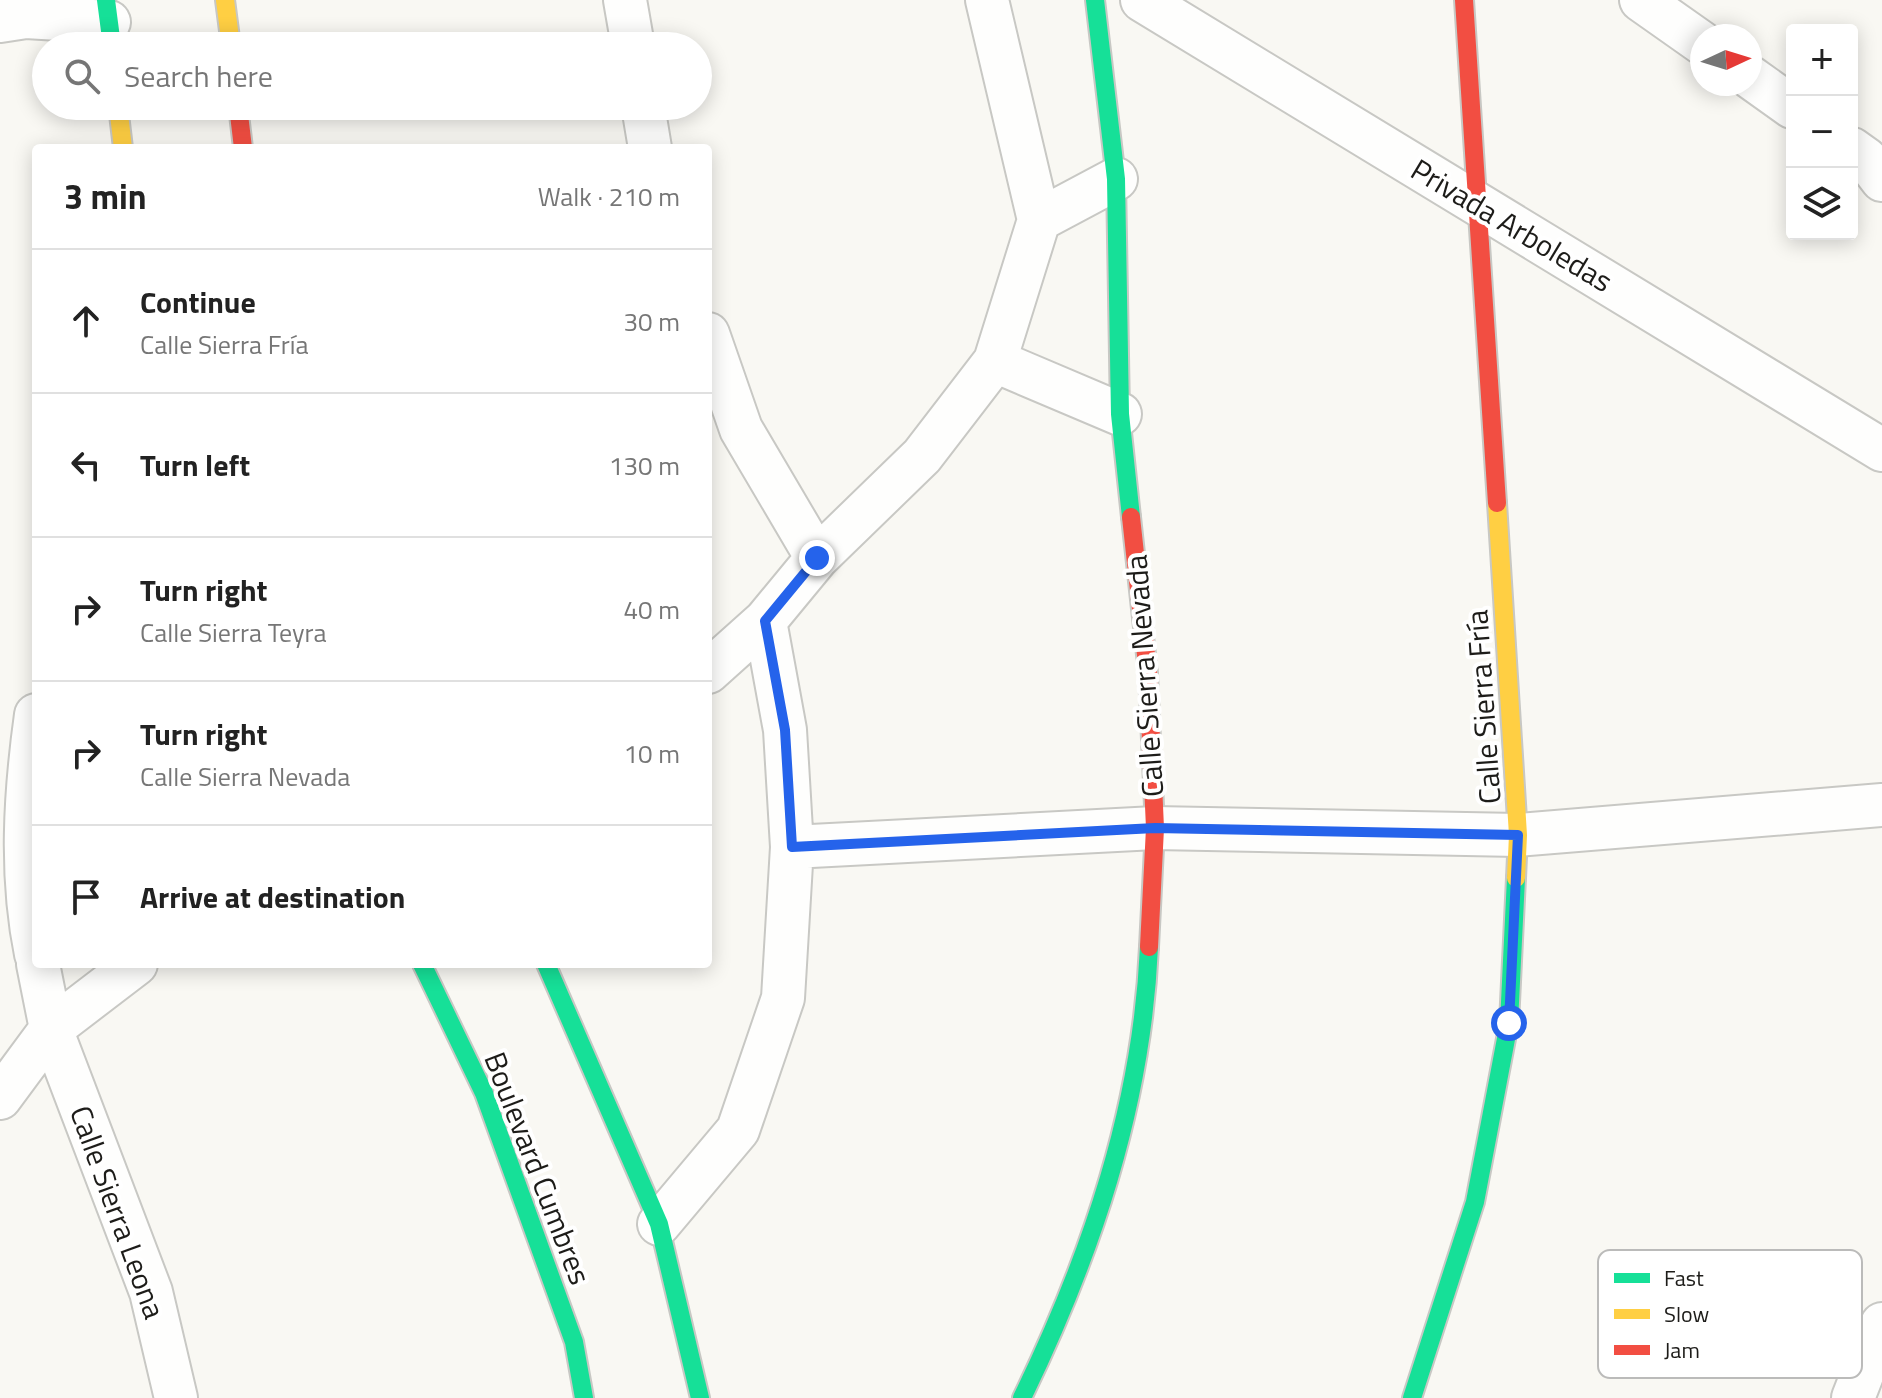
<!DOCTYPE html>
<meta charset="utf-8">
<style>
body{margin:0;font-family:"Titillium Web",sans-serif;background:#f2f2f2;color:#222}
.controls{position:absolute;right:24px;top:24px;display:grid;overflow:hidden;border-radius:8px;box-shadow:0 4px 20px #0003}
.controls button{width:72px;height:72px;display:grid;place-items:center;padding:0;border:0;border-bottom:2px solid #e0e0e0;background:#fff;color:#222;font:40px sans-serif}
.compass{position:absolute;left:1690px;top:24px;width:72px;height:72px;border-radius:50%;background:#fff;box-shadow:0 4px 20px #0003;rotate:86deg}
.stop{position:absolute;width:24px;height:24px;margin:-18px;border:6px solid #2563eb;border-radius:50%;background:#fff}
.stop.end{background:#2563eb;border-color:#fff;box-shadow:0 2px 8px #0008}
.list{margin:0;padding:0;list-style:none}
h2{display:flex;justify-content:space-between;align-items:center;height:104px;margin:0;padding:0 32px;font-size:34px}
h2 small{font-size:26px;font-weight:400;color:#767676}
.list li{display:grid;grid-template-columns:52px 1fr auto;gap:24px;align-items:center;box-sizing:border-box;height:144px;padding:0 32px;border-top:2px solid #e0e0e0}
.list b{display:block;font-size:30px;white-space:nowrap}
.list p{margin:0;font-size:26px;white-space:nowrap;color:#767676}
.list em{font-size:26px;font-style:normal;color:#767676}
.icon{flex:none;width:44px;height:44px;fill:none;stroke:currentColor;stroke-width:2;stroke-linecap:round;stroke-linejoin:round}
.map{position:relative;flex:none;width:1882px;height:1398px;overflow:hidden}
.search{position:absolute;background:#fff;box-shadow:0 4px 20px #0003;left:32px;top:32px;width:680px;height:88px;display:flex;align-items:center;gap:20px;box-sizing:border-box;padding:0 28px;border-radius:44px;color:#767676;font-size:30px}
.panel{position:absolute;background:#fff;box-shadow:0 4px 20px #0003;left:32px;top:144px;width:680px;height:824px;border-radius:8px}
.map>svg:first-child{display:block}
</style>
<div class="map">
<svg width="1882" height="1398" viewBox="0 0 1882 1398">
<rect width="100%" height="100%" fill="#f9f8f3"/>
<g fill="none" stroke-linecap="round" stroke-linejoin="round">
<defs>
<path id="street" d="M 625,0 L 633,46
M 987,0 L 1039,220 L 995,361
M 1142,0 L 1882,450
M 1641,0 L 1702,43
M 0,21 L 26,17 L 109,22
M 1750,77 L 1792,107
M 643,106 L 650,148
M 1852,149 L 1866,159 L 1882,180
M 1039,220 L 1116,179
M 708,334 L 741,429 L 817,558
M 708,672 L 765,621 L 817,558 L 922,456 L 995,361 L 1120,414
M 36,715 C 25,794 20,875 36,954
M 792,847 L 1155,828 L 1518,835 L 1882,805
M 38,964 L 51,1029 L 151,1292 L 176,1398
M 0,1098 L 51,1029 L 136,964
M 659,1224 L 738,1130 L 783,998 L 792,847 L 785,730 L 765,621
M 1853,1398 L 1882,1324"/>
<path id="fast" d="M 106,0 L 112,46
M 1095,0 L 1116,179 L 1120,414 L 1131,517
M 422,964 L 484,1093 L 574,1342 L 584,1398
M 546,964 L 659,1224 L 700,1398
M 1022,1398 C 1091,1256 1142,1106 1149,947
M 1412,1398 L 1475,1202 L 1509,1023 L 1516,878"/>
<path id="slow" d="M 225,0 L 231,46
M 118,106 L 123,148
M 1497,503 L 1518,835 L 1516,878"/>
<path id="jam" d="M 1464,0 L 1497,503
M 238,106 L 243,148
M 1131,517 L 1148,673 L 1155,828 L 1149,947"/>
</defs>
<!-- street casing -->
<use href="#street" stroke="#c8c8c4" stroke-width="46"/>
<!-- fast casing -->
<use href="#fast" stroke="#c8c8c4" stroke-width="22"/>
<!-- slow casing -->
<use href="#slow" stroke="#c8c8c4" stroke-width="22"/>
<!-- jam casing -->
<use href="#jam" stroke="#c8c8c4" stroke-width="22"/>
<!-- street -->
<use href="#street" stroke="#fefefd" stroke-width="42"/>
<!-- fast -->
<use href="#fast" stroke="#16e098" stroke-width="18"/>
<!-- slow -->
<use href="#slow" stroke="#ffcf43" stroke-width="18"/>
<!-- jam -->
<use href="#jam" stroke="#f24e42" stroke-width="18"/>
</g>
<g fill="none" stroke-linecap="round" stroke-linejoin="round">
<!-- route -->
<path stroke="#2563eb" stroke-width="10" d="M 817,558 L 765,621 L 785,730 L 792,847 L 1155,828 L 1518,835 L 1509,1023"/>
</g>
<g text-anchor="middle" dominant-baseline="central" stroke-width="8" stroke-linejoin="round" paint-order="stroke">
<!-- street labels -->
<g font-size="30" fill="#1d1c19" stroke="#fff">
<text transform="translate(1512 225) rotate(31)">Privada Arboledas</text>
<text transform="translate(1144 676) rotate(-94)">Calle Sierra Nevada</text>
<text transform="translate(1483 707) rotate(-94)">Calle Sierra Fría</text>
<text transform="translate(538 1168) rotate(69)">Boulevard Cumbres</text>
<text transform="translate(118 1212) rotate(70)">Calle Sierra Leona</text>
</g>
</g>
<!-- legend -->
<rect x="1598" y="1250" width="264" height="128" rx="12" fill="#fff" stroke="#bbbbba" stroke-width="2"/>
<rect x="1614" y="1273" width="36" height="10" fill="#16e098"/>
<rect x="1614" y="1309" width="36" height="10" fill="#ffcf43"/>
<rect x="1614" y="1345" width="36" height="10" fill="#f24e42"/>
<g font-size="22" fill="#1d1c19">
<text x="1664" y="1286">Fast</text>
<text x="1664" y="1322">Slow</text>
<text x="1664" y="1358">Jam</text>
</g>
</svg>
<div class="controls">
<button>+</button>
<button>−</button>
<button><svg class="icon" aria-label="layers" viewBox="0 0 24 24"><path d="M12 4l9 5-9 5-9-5zM3 14l9 5 9-5"/></svg></button>
</div>
<svg class="compass" viewBox="-18 -18 36 36"><path d="M0-13l5 13h-10z" fill="#e53935"/><path d="M0 13l5-13h-10z" fill="#767676"/></svg>
<div class="stop" style="left:1509px;top:1023px"></div>
<div class="stop end" style="left:817px;top:558px"></div>
<div class="search"><svg class="icon" aria-label="search" viewBox="0 0 24 24"><circle cx="10" cy="10" r="6"/><path d="M15 15l6 6"/></svg>Search here</div>
<section class="panel">
<h2>3 min<small>Walk · 210 m</small></h2>
<ul class="list">
<li><svg class="icon" aria-label="ahead" viewBox="0 0 24 24"><path d="M12 20V5M6 11l6-6 6 6"/></svg><div><b>Continue</b><p>Calle Sierra Fría</p></div><em>30 m</em></li>
<li><svg class="icon" aria-label="left" viewBox="0 0 24 24"><path d="M17 20v-9H6M10 6l-5 5 5 5"/></svg><div><b>Turn left</b></div><em>130 m</em></li>
<li><svg class="icon" aria-label="right" viewBox="0 0 24 24"><path d="M7 20v-9h11M14 6l5 5-5 5"/></svg><div><b>Turn right</b><p>Calle Sierra Teyra</p></div><em>40 m</em></li>
<li><svg class="icon" aria-label="right" viewBox="0 0 24 24"><path d="M7 20v-9h11M14 6l5 5-5 5"/></svg><div><b>Turn right</b><p>Calle Sierra Nevada</p></div><em>10 m</em></li>
<li><svg class="icon" aria-label="arrive" viewBox="0 0 24 24"><path d="M6 21V4h12l-3 4 3 4H6"/></svg><div><b>Arrive at destination</b></div></li>
</ul>
</section>
</div>
